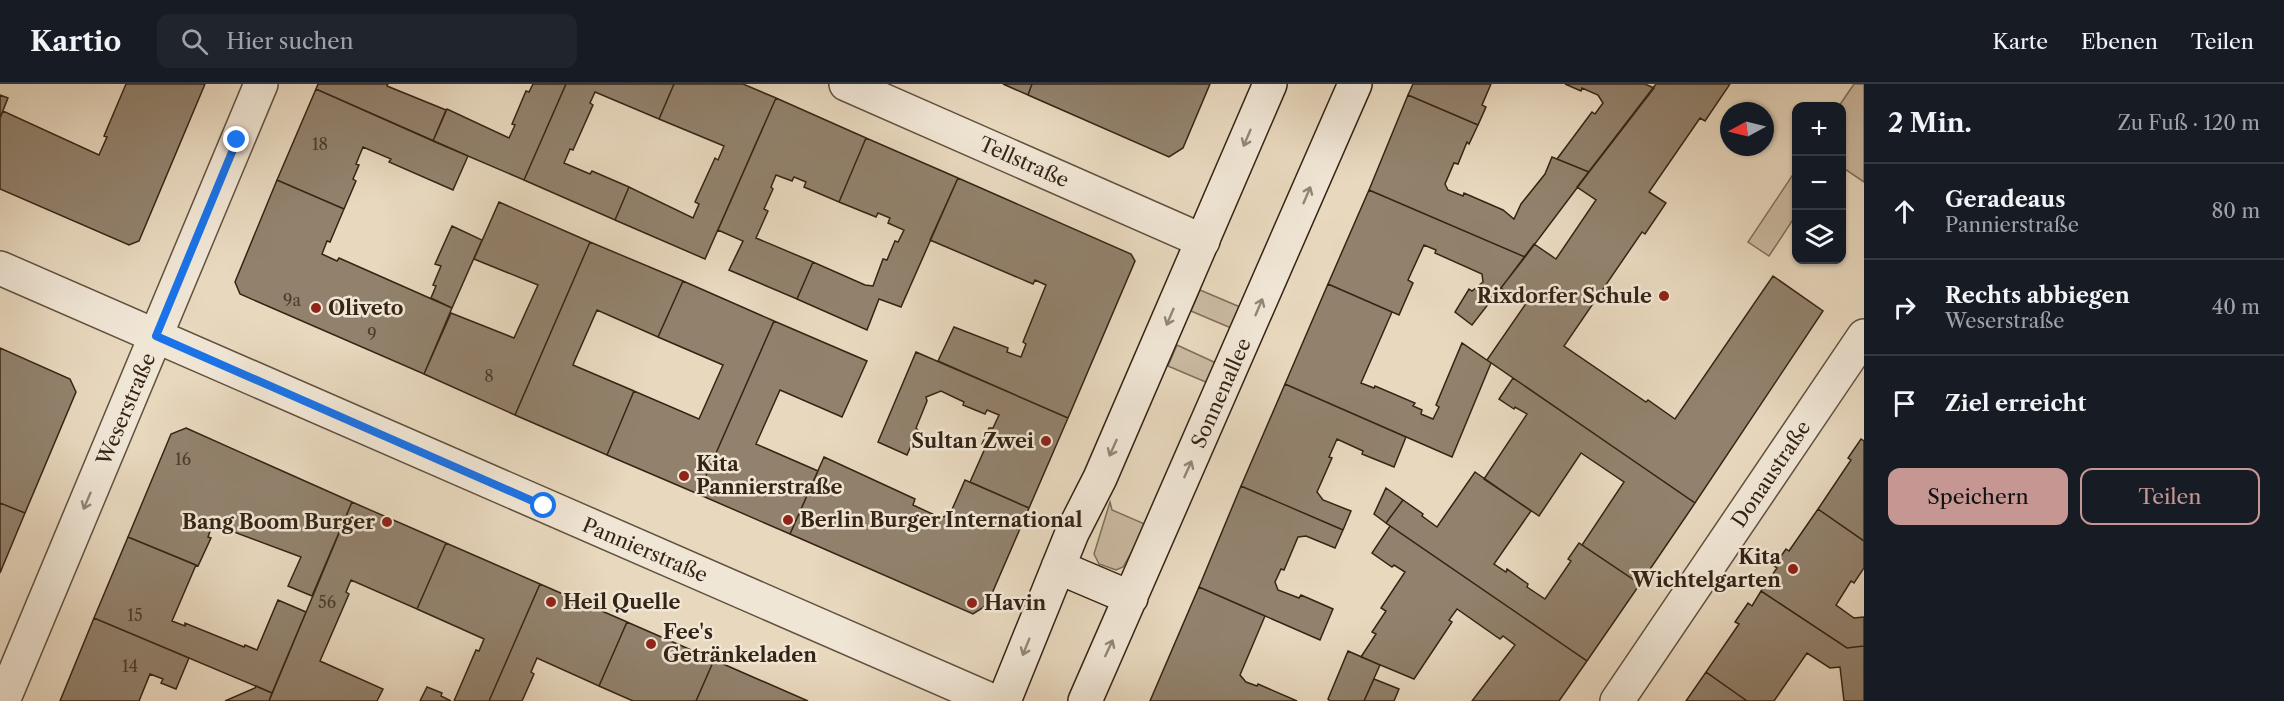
<!DOCTYPE html>
<html lang="de">
<meta charset="utf-8">
<style>
body{margin:0;font-family:"Libre Caslon Text",serif;background:#20242c;color:#f1f3f6}
.controls{position:absolute;right:18px;top:18px;display:grid;overflow:hidden;border-radius:12px;box-shadow:0 2px 4px #0004}
.controls button{width:54px;height:54px;display:grid;place-items:center;padding:0;border:0;border-bottom:2px solid #363941;background:#171b24;color:#f1f3f6;font:30px sans-serif}
.compass{position:absolute;left:1720px;top:18px;width:54px;height:54px;border-radius:50%;background:#171b24;box-shadow:0 2px 4px #0004;rotate:263deg}
.stop{position:absolute;width:18px;height:18px;margin:-14px;border:4px solid #1a73e8;border-radius:50%;background:#fff}
.stop.end{background:#1a73e8;border-color:#fff;box-shadow:0 2px 6px #0008}
.list{margin:0;padding:0;list-style:none}
h2{display:flex;justify-content:space-between;align-items:center;height:78px;margin:0;padding:0 24px;font-size:26px}
h2 small{font-size:20px;font-weight:400;color:#9ea1a6}
.list li{display:grid;grid-template-columns:39px 1fr auto;gap:18px;align-items:center;box-sizing:border-box;height:96px;padding:0 24px;border-top:2px solid #363941}
.list b{display:block;font-size:22px;white-space:nowrap}
.list p{margin:0;font-size:20px;white-space:nowrap;color:#9ea1a6}
.list em{font-size:20px;font-style:normal;color:#9ea1a6}
.actions{display:flex;gap:12px;padding:18px 24px}
.actions a{flex:1;padding:14px 0;border:2px solid #c59692;border-radius:12px;text-align:center;font-size:21px;color:#c59692}
.actions .main{background:#c59692;color:#111}
.icon{flex:none;width:33px;height:33px;fill:none;stroke:currentColor;stroke-width:2;stroke-linecap:round;stroke-linejoin:round}
.map{position:relative;flex:none;width:1864px;height:617px;overflow:hidden}
header{display:flex;align-items:center;gap:36px;box-sizing:border-box;height:84px;padding:0 30px;background:#171b24;border-bottom:2px solid #363941}
header strong{font-size:28px}
nav{display:flex;gap:33px;margin-inline-start:auto;font-size:21px}
.search{width:420px;height:54px;background:#20242c;display:flex;align-items:center;gap:15px;box-sizing:border-box;padding:0 21px;border-radius:12px;color:#9ea1a6;font-size:22px}
main{display:flex}
aside{flex:1;background:#171b24}
.map>svg:first-child{display:block}
</style>
<header>
<strong>Kartio</strong>
<div class="search"><svg class="icon" aria-label="search" viewBox="0 0 24 24"><circle cx="10" cy="10" r="6"/><path d="M15 15l6 6"/></svg>Hier suchen</div>
<nav><a>Karte</a><a>Ebenen</a><a>Teilen</a></nav>
</header>
<main>
<div class="map">
<svg width="1864" height="617" viewBox="0 0 1864 617">
<rect width="100%" height="100%" fill="#e8d8be"/>
<filter id="stains"><feTurbulence type="fractalNoise" baseFrequency=".00333" numOctaves="4"/><feColorMatrix values="0 0 0 0 .2 0 0 0 0 .09 0 0 0 0 .02 0 0 0 .5 -.17"/></filter>
<radialGradient id="worn" r=".72"><stop offset=".6" stop-color="#630" stop-opacity="0"/><stop offset="1" stop-color="#630" stop-opacity=".3"/></radialGradient>
<!-- green -->
<path fill="#cab9a1" stroke="#806e5b" stroke-width="1.5" d="M 1854,0 L 1864,0 L 1864,98 L 1842,83 L 1842,22 L 1839,22 Z
M 1796,86 L 1796,131 L 1769,172 L 1748,158 Z
M 1200,206 L 1240,223 L 1231,244 L 1191,227 Z
M 1177,261 L 1216,279 L 1208,299 L 1168,282 Z
M 1110,418 L 1112,426 L 1147,441 L 1123,483 L 1116,486 L 1099,480 L 1094,470 Z"/>
<!-- building -->
<path fill="#92826d" stroke="#352415" stroke-width="1.5" d="M 126,0 L 205,0 L 139,157 L 129,161 L 0,105 L 0,34 L 3,27 L 99,71 L 107,53 L 104,52 Z
M 318,0 L 388,0 L 387,2 L 446,26 L 433,57 L 316,5 Z
M 533,0 L 566,0 L 524,96 L 433,57 L 447,25 L 509,54 L 515,41 L 512,40 L 526,7 L 529,8 Z
M 566,0 L 674,0 L 659,35 L 595,8 L 590,19 L 593,21 L 573,66 L 570,65 L 564,79 L 590,90 L 592,87 L 629,103 L 615,136 L 524,96 Z
M 674,0 L 743,0 L 776,14 L 705,175 L 615,136 L 629,103 L 693,134 L 699,120 L 695,118 L 715,74 L 718,76 L 724,62 L 659,35 Z
M 1003,0 L 1032,0 L 1028,11 Z
M 1032,0 L 1210,0 L 1183,64 L 1169,73 L 1028,11 Z
M 1413,0 L 1491,0 L 1482,21 L 1486,23 L 1478,41 L 1408,11 Z
M 1565,0 L 1645,0 L 1654,4 L 1589,88 L 1557,75 L 1592,28 L 1595,30 L 1603,19 L 1598,11 L 1582,4 L 1581,7 Z
M 1656,0 L 1730,0 L 1705,37 L 1700,34 L 1649,108 L 1666,119 L 1645,150 L 1642,148 L 1564,262 L 1646,318 L 1648,316 L 1675,335 L 1773,192 L 1823,227 L 1695,419 L 1487,276 L 1525,221 L 1501,204 L 1534,160 L 1556,175 L 1596,116 L 1577,103 Z
M 316,5 L 468,72 L 453,106 L 389,78 L 391,75 L 363,63 L 356,80 L 359,81 L 353,95 L 356,97 L 344,125 L 277,96 Z
M 0,11 L 8,14 L 0,34 Z
M 1408,11 L 1478,41 L 1469,60 L 1467,58 L 1458,80 L 1454,79 L 1445,100 L 1448,106 L 1463,112 L 1464,109 L 1503,126 L 1514,135 L 1521,120 L 1545,90 L 1552,73 L 1589,88 L 1525,173 L 1369,106 Z
M 776,14 L 866,54 L 839,118 L 804,103 L 806,98 L 794,93 L 792,97 L 776,91 L 771,103 L 773,105 L 764,125 L 768,127 L 756,154 L 813,178 L 797,215 L 729,186 L 743,157 L 718,146 Z
M 866,54 L 958,94 L 901,223 L 879,215 L 867,246 L 797,215 L 813,178 L 865,201 L 873,202 L 883,175 L 887,176 L 895,157 L 898,158 L 904,146 L 888,139 L 890,134 L 878,129 L 876,133 L 839,118 Z
M 958,94 L 1131,170 L 1135,177 L 1068,334 L 938,277 L 954,243 L 1008,264 L 1007,268 L 1021,273 L 1026,260 L 1023,258 L 1046,201 L 1035,196 L 1033,200 L 930,156 Z
M 277,96 L 344,125 L 330,158 L 327,157 L 322,170 L 337,177 L 339,174 L 452,224 L 424,290 L 240,210 L 235,198 Z
M 1369,106 L 1525,173 L 1472,241 L 1455,228 L 1469,205 L 1472,207 L 1483,198 L 1482,190 L 1435,169 L 1436,166 L 1424,161 L 1408,196 L 1413,199 L 1399,231 L 1328,200 Z
M 499,118 L 590,158 L 515,331 L 424,290 L 451,229 L 514,254 L 538,201 L 474,175 Z
M 452,142 L 482,156 L 452,224 L 431,214 L 436,202 L 433,201 L 441,182 L 435,180 Z
M 590,158 L 683,197 L 658,253 L 597,226 L 575,276 L 573,281 L 634,307 L 607,371 L 515,331 Z
M 683,197 L 774,237 L 698,410 L 607,371 L 634,307 L 699,335 L 723,281 L 658,253 Z
M 1328,200 L 1392,228 L 1361,299 L 1374,304 L 1375,302 L 1415,319 L 1413,322 L 1422,326 L 1421,330 L 1433,335 L 1439,323 L 1436,321 L 1462,259 L 1491,279 L 1452,373 L 1285,300 Z
M 774,237 L 867,277 L 842,333 L 780,306 L 756,360 L 818,387 L 790,450 L 698,410 Z
M 0,264 L 70,295 L 76,308 L 25,429 L 0,419 Z
M 916,268 L 1068,334 L 1029,424 L 970,398 L 986,362 L 982,360 L 989,344 L 993,344 L 999,331 L 987,326 L 985,330 L 963,321 L 964,318 L 941,307 L 926,313 L 927,317 L 916,344 L 918,346 L 907,371 L 878,358 Z
M 1513,294 L 1695,419 L 1640,500 L 1582,461 L 1624,398 L 1581,369 L 1539,432 L 1484,395 L 1527,330 L 1515,323 L 1514,325 L 1499,315 Z
M 1285,300 L 1406,353 L 1394,383 L 1362,370 L 1363,367 L 1337,355 L 1329,373 L 1332,374 L 1317,408 L 1323,416 L 1351,427 L 1343,446 L 1241,402 Z
M 186,344 L 352,418 L 312,512 L 288,502 L 301,473 L 226,445 L 227,441 L 214,436 L 208,453 L 211,454 L 198,482 L 128,453 L 171,350 Z
M 1861,355 L 1864,357 L 1864,457 L 1818,425 L 1851,376 L 1848,374 Z
M 824,373 L 915,415 L 913,421 L 941,434 L 950,430 L 965,396 L 1029,424 L 987,521 L 973,530 L 790,450 Z
M 1475,388 L 1531,427 L 1494,480 L 1506,488 L 1507,485 L 1528,500 L 1527,503 L 1545,515 L 1571,477 L 1568,475 L 1579,459 L 1640,500 L 1587,577 L 1386,439 L 1403,416 L 1423,430 L 1422,432 L 1437,443 Z
M 1241,402 L 1343,446 L 1335,464 L 1306,452 L 1298,453 L 1284,486 L 1281,485 L 1275,498 L 1278,506 L 1299,514 L 1301,511 L 1333,525 L 1320,556 L 1199,503 Z
M 1386,404 L 1403,416 L 1386,439 L 1374,430 Z
M 352,418 L 446,459 L 417,525 L 351,496 L 346,508 L 349,510 L 320,577 L 383,605 L 377,617 L 269,617 Z
M 0,419 L 25,429 L 0,489 Z
M 1818,425 L 1864,457 L 1864,484 L 1854,499 L 1851,497 L 1836,521 L 1854,534 L 1864,533 L 1864,562 L 1847,564 L 1761,507 L 1777,484 L 1774,482 L 1786,465 L 1789,467 Z
M 1390,442 L 1587,577 L 1559,617 L 1472,617 L 1515,561 L 1503,552 L 1500,555 L 1457,525 L 1449,536 L 1452,538 L 1414,595 L 1361,573 L 1376,550 L 1372,548 L 1386,527 L 1381,524 L 1405,488 L 1394,481 L 1392,483 L 1372,469 Z
M 128,453 L 196,481 L 172,537 L 185,542 L 185,539 L 244,563 L 245,561 L 257,566 L 278,516 L 306,528 L 272,609 L 94,534 Z
M 446,459 L 540,500 L 489,617 L 454,617 L 476,566 L 479,567 L 484,555 L 417,525 Z
M 540,500 L 627,538 L 599,602 L 537,574 L 531,588 L 534,590 L 522,617 L 489,617 Z
M 1199,503 L 1265,532 L 1240,591 L 1246,598 L 1257,602 L 1258,600 L 1297,617 L 1150,617 Z
M 1761,507 L 1847,564 L 1864,562 L 1864,617 L 1844,617 L 1840,583 L 1830,584 L 1807,569 L 1774,617 L 1747,617 L 1706,588 L 1739,540 L 1735,538 L 1748,519 L 1752,522 Z
M 94,534 L 189,574 L 176,605 L 161,599 L 163,595 L 150,590 L 139,617 L 60,617 Z
M 627,538 L 714,576 L 696,617 L 633,617 L 599,602 Z
M 1348,567 L 1380,581 L 1364,617 L 1330,617 L 1328,615 Z
M 714,576 L 808,617 L 696,617 Z
M 1706,588 L 1747,617 L 1686,617 Z
M 1374,595 L 1399,605 L 1394,617 L 1364,617 Z
M 256,602 L 272,609 L 269,617 L 225,617 L 255,604 Z
M 427,603 L 442,609 L 441,612 L 451,617 L 420,617 Z"/>
<g fill="none" stroke-linecap="round" stroke-linejoin="round">
<defs>
<path id="minor" d="M 846,0 L 1203,157
M 3,617 L 261,0
M 1617,617 L 1864,252"/>
<path id="tertiary" d="M 0,184 L 993,617"/>
<path id="secondary" d="M 1058,483 L 1131,514
M 1004,617 L 1072,449 L 1100,394 L 1270,0
M 1085,617 L 1355,0"/>
</defs>
<!-- minor casing -->
<use href="#minor" stroke="#62513f" stroke-width="36"/>
<!-- tertiary casing -->
<use href="#tertiary" stroke="#62513f" stroke-width="36"/>
<!-- secondary casing -->
<use href="#secondary" stroke="#352415" stroke-width="36"/>
<!-- minor -->
<use href="#minor" stroke="#f0e6d5" stroke-width="33"/>
<!-- tertiary -->
<use href="#tertiary" stroke="#f0e6d5" stroke-width="33"/>
<!-- secondary -->
<use href="#secondary" stroke="#f0e6d5" stroke-width="33"/>
</g>
<!-- one-way arrows -->
<defs><path id="oneway-shaft" d="M-6 0H5M1.5-3L5.5 0L1.5 3" fill="none" stroke-width="1.6" stroke-linecap="round" stroke-linejoin="round" transform="scale(1.5)"/></defs>
<g stroke="#928575">
<use href="#oneway-shaft" transform="translate(1247 54) rotate(113)"/>
<use href="#oneway-shaft" transform="translate(1307 111) rotate(-67)"/>
<use href="#oneway-shaft" transform="translate(1259 223) rotate(-67)"/>
<use href="#oneway-shaft" transform="translate(1170 233) rotate(113)"/>
<use href="#oneway-shaft" transform="translate(1113 364) rotate(114)"/>
<use href="#oneway-shaft" transform="translate(1188 385) rotate(-66)"/>
<use href="#oneway-shaft" transform="translate(87 417) rotate(113)"/>
<use href="#oneway-shaft" transform="translate(1026 563) rotate(112)"/>
<use href="#oneway-shaft" transform="translate(1109 564) rotate(-65)"/>
</g>
<g fill="none" stroke-linecap="round" stroke-linejoin="round">
<!-- route -->
<path stroke="#1a73e8" stroke-width="8" d="M 237,56 L 156,252 L 544,422"/>
</g>
<!-- markers -->
<g fill="#8f2418" stroke="#f0e6d5" stroke-width="2">
<circle cx="1664" cy="212" r="6"/>
<circle cx="316" cy="224" r="6"/>
<circle cx="1046" cy="357" r="6"/>
<circle cx="684" cy="392" r="6"/>
<circle cx="788" cy="436" r="6"/>
<circle cx="387" cy="438" r="6"/>
<circle cx="1793" cy="485" r="6"/>
<circle cx="551" cy="518" r="6"/>
<circle cx="972" cy="519" r="6"/>
<circle cx="651" cy="560" r="6"/>
</g>
<g text-anchor="middle" dominant-baseline="central" stroke-width="5" stroke-linejoin="round" paint-order="stroke">
<!-- number labels -->
<g font-size="16" fill="#4c3c2b">
<text x="320" y="60">18</text>
<text x="292" y="216">9a</text>
<text x="372" y="250">9</text>
<text x="489" y="292">8</text>
<text x="183" y="375">16</text>
<text x="327" y="518">56</text>
<text x="135" y="531">15</text>
<text x="130" y="582">14</text>
</g>
<!-- street labels -->
<g font-size="20" fill="#352415" stroke="#f0e6d5">
<text transform="translate(1024 78) rotate(24)">Tellstraße</text>
<text transform="translate(1221 309) rotate(-66)">Sonnenallee</text>
<text transform="translate(126 325) rotate(-67)">Weserstraße</text>
<text transform="translate(1771 390) rotate(-56)">Donaustraße</text>
<text transform="translate(645 466) rotate(23)">Pannierstraße</text>
</g>
<!-- poi labels -->
<g font-size="20" font-weight="bold" fill="#352415" stroke="#f0e6d5" text-anchor="start">
<text x="1652" y="212" text-anchor="end">Rixdorfer Schule</text>
<text x="328" y="224">Oliveto</text>
<text x="1034" y="357" text-anchor="end">Sultan Zwei</text>
<text x="696" y="380">Kita<tspan x="696" dy="23">Pannierstraße</tspan></text>
<text x="800" y="436">Berlin Burger International</text>
<text x="375" y="438" text-anchor="end">Bang Boom Burger</text>
<text x="1781" y="473" text-anchor="end">Kita<tspan x="1781" dy="23">Wichtelgarten</tspan></text>
<text x="563" y="518">Heil Quelle</text>
<text x="984" y="519">Havin</text>
<text x="663" y="548">Fee's<tspan x="663" dy="23">Getränkeladen</tspan></text>
</g>
</g>
<rect width="100%" height="100%" filter="url(#stains)"/>
<rect width="100%" height="100%" fill="url(#worn)"/>
</svg>
<div class="controls">
<button>+</button>
<button>−</button>
<button><svg class="icon" aria-label="layers" viewBox="0 0 24 24"><path d="M12 4l9 5-9 5-9-5zM3 14l9 5 9-5"/></svg></button>
</div>
<svg class="compass" viewBox="-18 -18 36 36"><path d="M0-13l5 13h-10z" fill="#e53935"/><path d="M0 13l5-13h-10z" fill="#9ea1a6"/></svg>
<div class="stop" style="left:544px;top:422px"></div>
<div class="stop end" style="left:237px;top:56px"></div>
</div>
<aside>
<h2>2 Min.<small>Zu Fuß · 120 m</small></h2>
<ul class="list">
<li><svg class="icon" aria-label="ahead" viewBox="0 0 24 24"><path d="M12 20V5M6 11l6-6 6 6"/></svg><div><b>Geradeaus</b><p>Pannierstraße</p></div><em>80 m</em></li>
<li><svg class="icon" aria-label="right" viewBox="0 0 24 24"><path d="M7 20v-9h11M14 6l5 5-5 5"/></svg><div><b>Rechts abbiegen</b><p>Weserstraße</p></div><em>40 m</em></li>
<li><svg class="icon" aria-label="arrive" viewBox="0 0 24 24"><path d="M6 21V4h12l-3 4 3 4H6"/></svg><div><b>Ziel erreicht</b></div></li>
</ul>
<div class="actions"><a class="main">Speichern</a><a>Teilen</a></div>
</aside>
</main>
